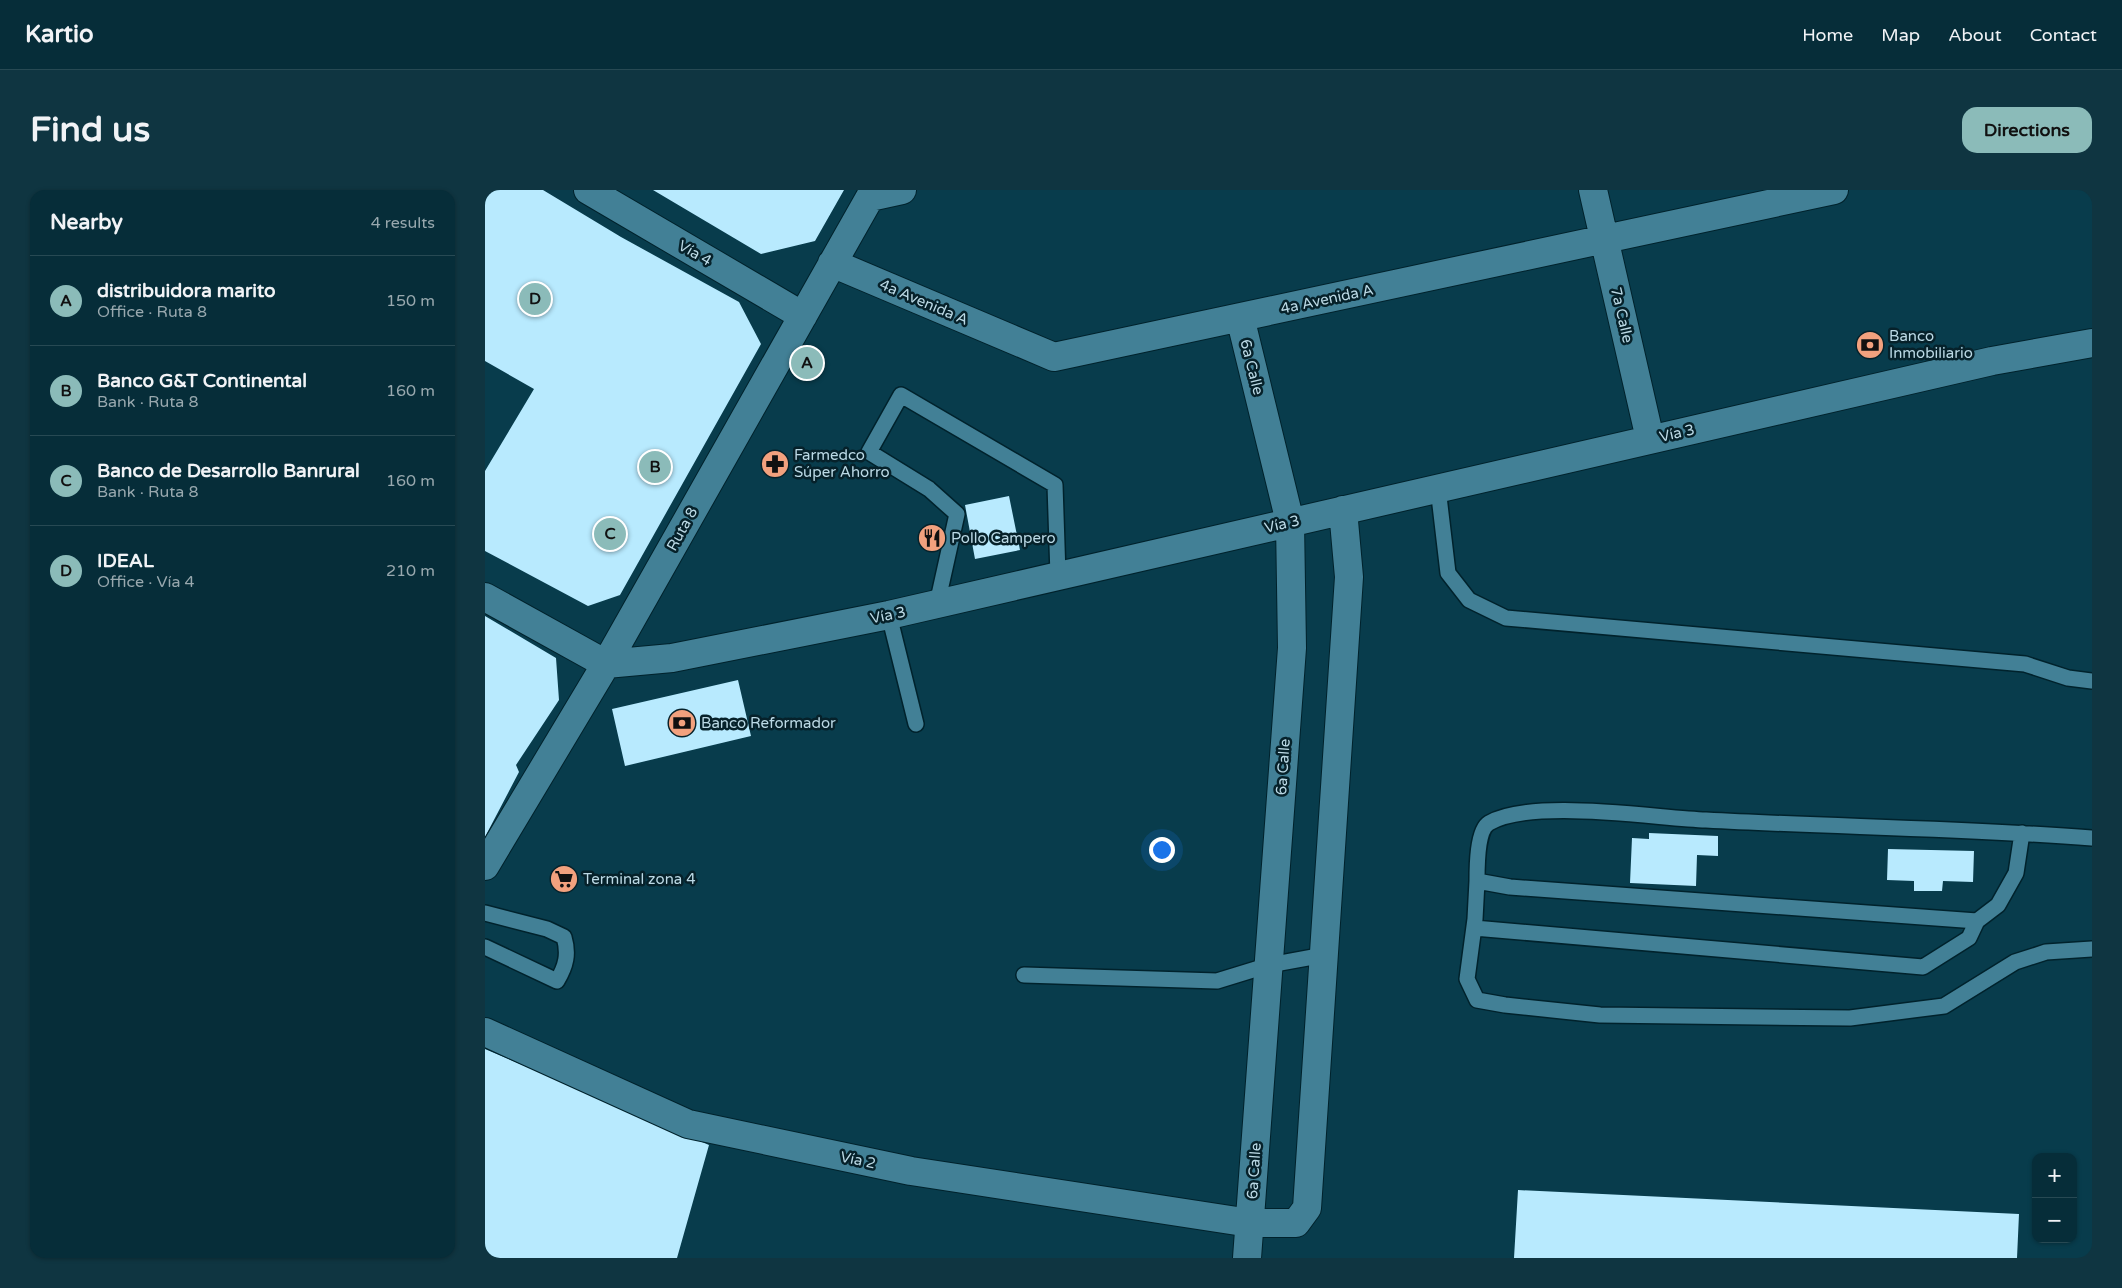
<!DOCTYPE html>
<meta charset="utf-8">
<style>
body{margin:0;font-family:"Varela Round",sans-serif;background:#0f3541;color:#f1f3f6}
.controls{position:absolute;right:15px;bottom:15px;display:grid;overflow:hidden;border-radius:10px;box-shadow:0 1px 4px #0004}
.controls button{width:45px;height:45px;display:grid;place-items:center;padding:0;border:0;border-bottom:1px solid #274953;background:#062d39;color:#f1f3f6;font:25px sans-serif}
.you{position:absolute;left:676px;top:659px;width:18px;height:18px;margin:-12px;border:4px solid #fff;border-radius:50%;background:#1a73e8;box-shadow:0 0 0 8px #1a73e833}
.badge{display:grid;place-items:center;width:32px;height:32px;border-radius:50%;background:#8bbbb9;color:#111;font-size:16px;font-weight:700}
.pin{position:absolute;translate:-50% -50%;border:2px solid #fff;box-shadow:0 1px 5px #0006}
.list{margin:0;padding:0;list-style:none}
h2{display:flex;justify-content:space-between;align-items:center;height:65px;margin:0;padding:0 20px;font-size:21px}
h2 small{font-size:16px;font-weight:400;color:#98a8ae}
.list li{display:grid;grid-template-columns:32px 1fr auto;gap:15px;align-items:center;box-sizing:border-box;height:90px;padding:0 20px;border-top:1px solid #274953}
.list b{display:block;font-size:19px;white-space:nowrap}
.list p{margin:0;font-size:16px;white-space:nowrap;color:#98a8ae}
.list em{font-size:16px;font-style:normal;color:#98a8ae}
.map{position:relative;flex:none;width:1607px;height:1068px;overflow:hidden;border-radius:15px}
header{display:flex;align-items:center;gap:30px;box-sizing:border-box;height:70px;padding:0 25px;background:#062d39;border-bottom:1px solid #274953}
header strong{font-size:24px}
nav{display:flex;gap:28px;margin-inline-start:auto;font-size:18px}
.intro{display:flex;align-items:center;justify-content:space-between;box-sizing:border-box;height:120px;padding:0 30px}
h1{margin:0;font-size:35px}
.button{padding:12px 22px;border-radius:15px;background:#8bbbb9;color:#111;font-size:18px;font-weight:700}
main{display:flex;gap:30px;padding:0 30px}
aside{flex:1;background:#062d39;border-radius:15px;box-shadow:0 1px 4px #0004}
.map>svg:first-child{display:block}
</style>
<header>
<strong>Kartio</strong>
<nav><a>Home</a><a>Map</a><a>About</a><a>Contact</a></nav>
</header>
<div class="intro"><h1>Find us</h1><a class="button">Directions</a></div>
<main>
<aside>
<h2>Nearby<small>4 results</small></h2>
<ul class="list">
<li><span class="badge">A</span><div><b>distribuidora marito</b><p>Office · Ruta 8</p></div><em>150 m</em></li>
<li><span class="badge">B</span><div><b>Banco G&amp;T Continental</b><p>Bank · Ruta 8</p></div><em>160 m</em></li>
<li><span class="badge">C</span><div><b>Banco de Desarrollo Banrural</b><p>Bank · Ruta 8</p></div><em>160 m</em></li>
<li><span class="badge">D</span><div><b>IDEAL</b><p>Office · Vía 4</p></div><em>210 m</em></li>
</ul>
</aside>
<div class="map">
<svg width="1607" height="1068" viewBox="0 0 1607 1068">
<rect width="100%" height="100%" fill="#083c4c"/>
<!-- building -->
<path fill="#b8eafe" d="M 0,0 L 58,0 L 136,47 L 254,112 L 276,154 L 135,405 L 103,416 L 0,361 L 0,281 L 49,199 L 0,171 Z
M 168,0 L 359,0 L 330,51 L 276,64 Z
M 524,306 L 535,360 L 490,369 L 480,315 Z
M 0,426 L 71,468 L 74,510 L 31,575 L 34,582 L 0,647 Z
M 253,490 L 266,546 L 140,576 L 127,519 Z
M 1164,643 L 1233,646 L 1233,666 L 1212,665 L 1211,696 L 1145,693 L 1147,648 L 1164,649 Z
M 1403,659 L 1489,661 L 1488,692 L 1458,691 L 1457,701 L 1429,701 L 1429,691 L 1402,690 Z
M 0,859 L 224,955 L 192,1068 L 0,1068 Z
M 1033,1000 L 1534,1024 L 1532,1068 L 1029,1068 Z"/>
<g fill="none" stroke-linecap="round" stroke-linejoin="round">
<defs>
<path id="lane" d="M 953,298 L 963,383 L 984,410 L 1021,428 L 1540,474 L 1583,488 L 1607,491
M 452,414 L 472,324 L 444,299 L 384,262 L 416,205 L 570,295 L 573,385
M 404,425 L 431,534
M 1537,643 L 1531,683 L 1513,715 L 1492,731 L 1025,697 L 992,691 C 992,678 992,640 1004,633 C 1046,608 1169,628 1221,630 C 1350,637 1479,638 1607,648
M 992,691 L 990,729 L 982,789 L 992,810 L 1020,815 L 1115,825 L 1365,828 L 1459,816 L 1530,772 L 1561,762 L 1607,759
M 0,723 L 62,739 L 79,747 C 84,764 81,776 72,791 L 0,757
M 989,738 L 1438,777 L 1484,748 L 1492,731
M 539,785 L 732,791 L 784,775 L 839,765"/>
<path id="street" d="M 103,0 L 318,126
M 1108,0 L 1165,249
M 385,7 L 417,0
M 347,73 L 569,167 L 1349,0
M 755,127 L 805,332 L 807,458 L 762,1068
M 0,407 L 121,474 L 187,468 L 404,425 L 1507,171 L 1607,153
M 0,676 L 121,474 L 389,0
M 0,842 L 203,934 L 426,981 L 765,1033 L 811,1033 L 822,1018 L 864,387 L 858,320"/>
</defs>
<!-- lane casing -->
<use href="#lane" stroke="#00222c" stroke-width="18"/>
<!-- street casing -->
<use href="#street" stroke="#00222c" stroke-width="30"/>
<!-- lane -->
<use href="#lane" stroke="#428096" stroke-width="15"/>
<!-- street -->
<use href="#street" stroke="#428096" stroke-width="28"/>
</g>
<!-- icons -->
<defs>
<symbol id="bank-disc" viewBox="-11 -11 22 22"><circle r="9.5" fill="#f2a17e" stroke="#06212a"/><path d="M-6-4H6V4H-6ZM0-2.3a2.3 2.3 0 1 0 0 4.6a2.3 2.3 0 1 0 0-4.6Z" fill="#111"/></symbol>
<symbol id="pharmacy-disc" viewBox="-11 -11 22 22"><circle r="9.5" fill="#f2a17e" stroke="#06212a"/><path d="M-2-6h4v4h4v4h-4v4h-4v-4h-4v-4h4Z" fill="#111"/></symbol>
<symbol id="restaurant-disc" viewBox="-11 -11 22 22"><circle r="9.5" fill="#f2a17e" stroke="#06212a"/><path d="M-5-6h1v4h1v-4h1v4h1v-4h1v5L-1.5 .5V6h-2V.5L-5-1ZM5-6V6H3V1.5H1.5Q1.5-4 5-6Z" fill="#111"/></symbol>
<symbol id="supermarket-disc" viewBox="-11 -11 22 22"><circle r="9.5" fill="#f2a17e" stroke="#06212a"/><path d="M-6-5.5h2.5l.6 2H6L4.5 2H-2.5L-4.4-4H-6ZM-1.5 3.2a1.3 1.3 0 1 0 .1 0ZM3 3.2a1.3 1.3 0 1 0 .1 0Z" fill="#111"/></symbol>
</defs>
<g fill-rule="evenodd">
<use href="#bank-disc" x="1369" y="139" width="32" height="32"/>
<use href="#pharmacy-disc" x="274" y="258" width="32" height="32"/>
<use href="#restaurant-disc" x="431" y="332" width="32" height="32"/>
<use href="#bank-disc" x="181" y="517" width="32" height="32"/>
<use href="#supermarket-disc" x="63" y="673" width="32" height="32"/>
</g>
<g text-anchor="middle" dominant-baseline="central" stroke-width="5" stroke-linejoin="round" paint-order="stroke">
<!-- street labels -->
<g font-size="15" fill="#bbd9e5" stroke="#06212a">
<text transform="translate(210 63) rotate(30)">Vía 4</text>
<text transform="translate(842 109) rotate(-12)">4a Avenida A</text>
<text transform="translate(439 112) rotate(23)">4a Avenida A</text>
<text transform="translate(1137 125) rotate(77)">7a Calle</text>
<text transform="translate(767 177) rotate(76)">6a Calle</text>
<text transform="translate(1192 243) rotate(-13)">Vía 3</text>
<text transform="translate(797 334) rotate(-13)">Vía 3</text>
<text transform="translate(197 339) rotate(-61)">Ruta 8</text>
<text transform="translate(403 425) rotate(-12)">Vía 3</text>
<text transform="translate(798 577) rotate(-86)">6a Calle</text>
<text transform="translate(373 970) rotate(12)">Vía 2</text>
<text transform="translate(769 981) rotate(-86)">6a Calle</text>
</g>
<!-- poi labels -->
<g font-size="15" fill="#bbd9e5" stroke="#06212a" text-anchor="start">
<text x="1404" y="146">Banco<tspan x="1404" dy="17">Inmobiliario</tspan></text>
<text x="309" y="265">Farmedco<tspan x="309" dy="17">Súper Ahorro</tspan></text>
<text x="466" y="348">Pollo Campero</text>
<text x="216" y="533">Banco Reformador</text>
<text x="98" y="689">Terminal zona 4</text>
</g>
</g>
</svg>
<div class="controls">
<button>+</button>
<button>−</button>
</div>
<div class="you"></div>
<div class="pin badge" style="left:322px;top:173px">A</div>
<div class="pin badge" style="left:170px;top:277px">B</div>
<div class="pin badge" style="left:125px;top:344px">C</div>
<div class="pin badge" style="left:50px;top:109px">D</div>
</div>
</main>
